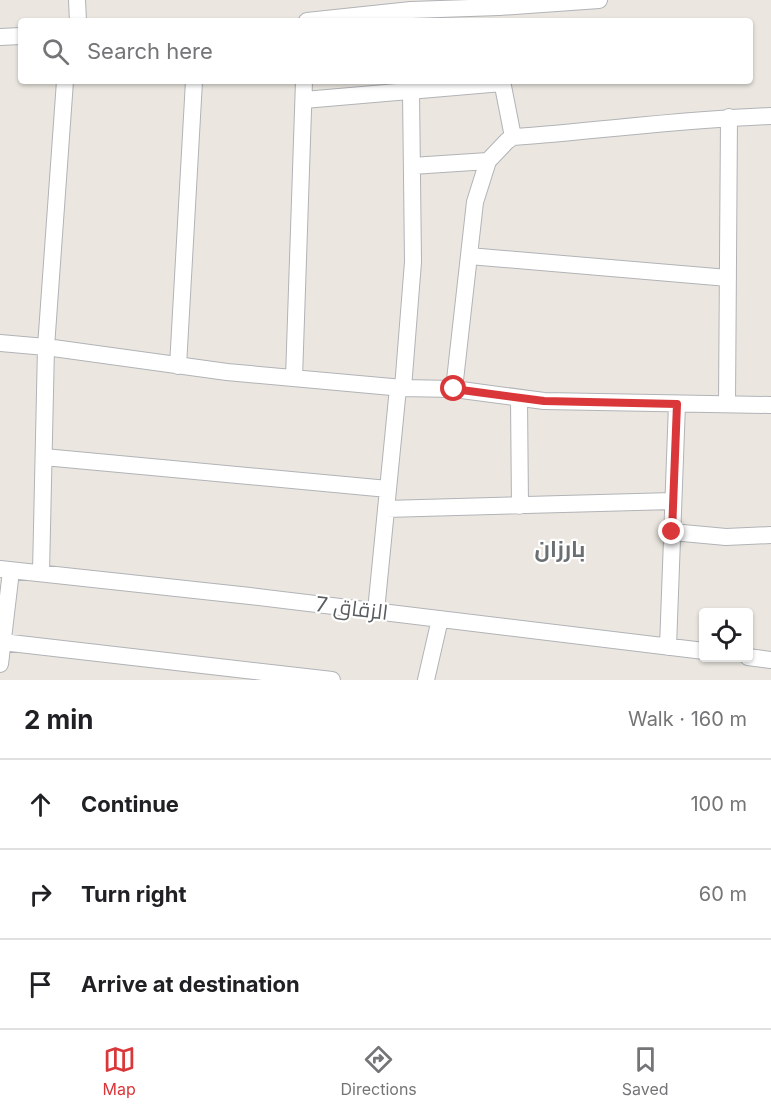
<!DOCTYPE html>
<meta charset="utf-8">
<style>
body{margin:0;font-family:Inter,Cairo,sans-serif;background:#f6f6f6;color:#202124}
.controls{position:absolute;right:18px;bottom:18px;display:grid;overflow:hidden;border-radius:6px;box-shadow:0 2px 4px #0004}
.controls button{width:54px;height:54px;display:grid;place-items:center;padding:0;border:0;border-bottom:2px solid #e0e0e0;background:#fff;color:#202124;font:30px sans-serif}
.stop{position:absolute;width:18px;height:18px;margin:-14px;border:4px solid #da373a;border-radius:50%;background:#fff}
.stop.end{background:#da373a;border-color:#fff;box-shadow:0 2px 6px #0008}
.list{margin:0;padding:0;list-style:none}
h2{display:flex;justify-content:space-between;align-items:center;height:78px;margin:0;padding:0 24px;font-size:26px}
h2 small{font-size:20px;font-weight:400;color:#757577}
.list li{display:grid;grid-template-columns:39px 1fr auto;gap:18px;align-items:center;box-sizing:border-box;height:90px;padding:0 24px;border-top:2px solid #e0e0e0}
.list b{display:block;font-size:22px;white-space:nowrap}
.list em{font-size:20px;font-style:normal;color:#757577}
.icon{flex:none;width:33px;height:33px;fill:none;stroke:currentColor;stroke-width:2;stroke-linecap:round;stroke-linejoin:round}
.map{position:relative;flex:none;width:771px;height:680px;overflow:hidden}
.search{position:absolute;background:#fff;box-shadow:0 2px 4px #0004;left:18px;right:18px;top:18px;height:66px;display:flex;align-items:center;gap:15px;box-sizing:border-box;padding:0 21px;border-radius:6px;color:#757577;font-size:22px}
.sheet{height:348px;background:#fff}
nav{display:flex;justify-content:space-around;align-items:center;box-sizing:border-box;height:84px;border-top:2px solid #e0e0e0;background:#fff;font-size:16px;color:#757577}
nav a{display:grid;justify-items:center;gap:3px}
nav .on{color:#da373a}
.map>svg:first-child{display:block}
</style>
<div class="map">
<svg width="771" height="680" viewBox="0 0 771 680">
<rect width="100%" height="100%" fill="#ebe7e0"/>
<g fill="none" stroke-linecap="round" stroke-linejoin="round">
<defs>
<path id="minor" d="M 77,0 L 78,21
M 307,21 L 411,10 L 499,7 L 599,0
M 0,37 L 21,36
M 502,81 L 513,137
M 304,100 L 502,83
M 412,166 L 488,161
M 469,256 L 728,278
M 0,343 L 46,347 L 227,372 L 403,388 L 454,389 L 544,401 L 771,405
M 178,366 L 194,81
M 294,378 L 304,81
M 403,388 L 413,262 L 411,91
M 454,389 L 475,202 L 488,161 L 507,141 L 513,137 C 599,131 685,119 771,116
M 519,399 L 520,506
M 727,404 L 729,117
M 44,457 L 388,489
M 386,509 L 673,501
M 672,532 L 726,537 L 771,535
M 0,569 L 250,596 L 704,651
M 41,573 L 46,347 L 65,81
M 376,611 L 398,388
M 2,642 L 332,680
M 668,647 L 677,404
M 748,657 L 771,660
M 0,664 L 11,571
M 426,680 L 440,619"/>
</defs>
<!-- minor casing -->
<use href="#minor" stroke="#b1b3b7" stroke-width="18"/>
<!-- minor -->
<use href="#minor" stroke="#fff" stroke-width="16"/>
</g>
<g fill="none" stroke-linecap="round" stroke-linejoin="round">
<!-- route -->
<path stroke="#da373a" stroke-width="8" d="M 454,389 L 544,401 L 677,404 L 672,532"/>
</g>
<g text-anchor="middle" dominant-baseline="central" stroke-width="4.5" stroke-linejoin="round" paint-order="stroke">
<!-- street labels -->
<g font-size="21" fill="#595d60" stroke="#fff">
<text transform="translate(352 608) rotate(7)">الزقاق 7</text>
</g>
<!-- neighbourhood labels -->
<g font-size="22" font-weight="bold" fill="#6a6f72" stroke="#fff">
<text x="560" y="549">بارزان</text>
</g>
</g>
</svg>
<div class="controls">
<button><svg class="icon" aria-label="locate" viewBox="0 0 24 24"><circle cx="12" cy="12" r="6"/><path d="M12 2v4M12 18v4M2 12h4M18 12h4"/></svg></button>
</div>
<div class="stop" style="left:454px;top:389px"></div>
<div class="stop end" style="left:672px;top:532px"></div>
<div class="search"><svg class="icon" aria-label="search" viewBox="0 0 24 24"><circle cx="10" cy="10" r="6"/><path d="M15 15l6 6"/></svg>Search here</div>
</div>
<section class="sheet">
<h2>2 min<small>Walk · 160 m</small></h2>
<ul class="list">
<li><svg class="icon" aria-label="ahead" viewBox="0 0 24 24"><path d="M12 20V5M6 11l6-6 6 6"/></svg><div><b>Continue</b></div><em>100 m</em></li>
<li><svg class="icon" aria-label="right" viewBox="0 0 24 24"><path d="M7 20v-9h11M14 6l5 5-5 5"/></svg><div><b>Turn right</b></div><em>60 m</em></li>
<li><svg class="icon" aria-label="arrive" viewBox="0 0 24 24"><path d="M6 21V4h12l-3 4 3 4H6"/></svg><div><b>Arrive at destination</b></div></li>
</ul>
</section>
<nav>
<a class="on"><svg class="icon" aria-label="map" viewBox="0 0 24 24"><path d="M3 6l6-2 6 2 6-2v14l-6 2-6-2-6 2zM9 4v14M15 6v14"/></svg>Map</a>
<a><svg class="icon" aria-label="directions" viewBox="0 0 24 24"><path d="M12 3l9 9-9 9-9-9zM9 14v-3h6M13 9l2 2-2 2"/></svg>Directions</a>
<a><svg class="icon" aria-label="saved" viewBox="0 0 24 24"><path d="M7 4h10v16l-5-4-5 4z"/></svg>Saved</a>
</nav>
